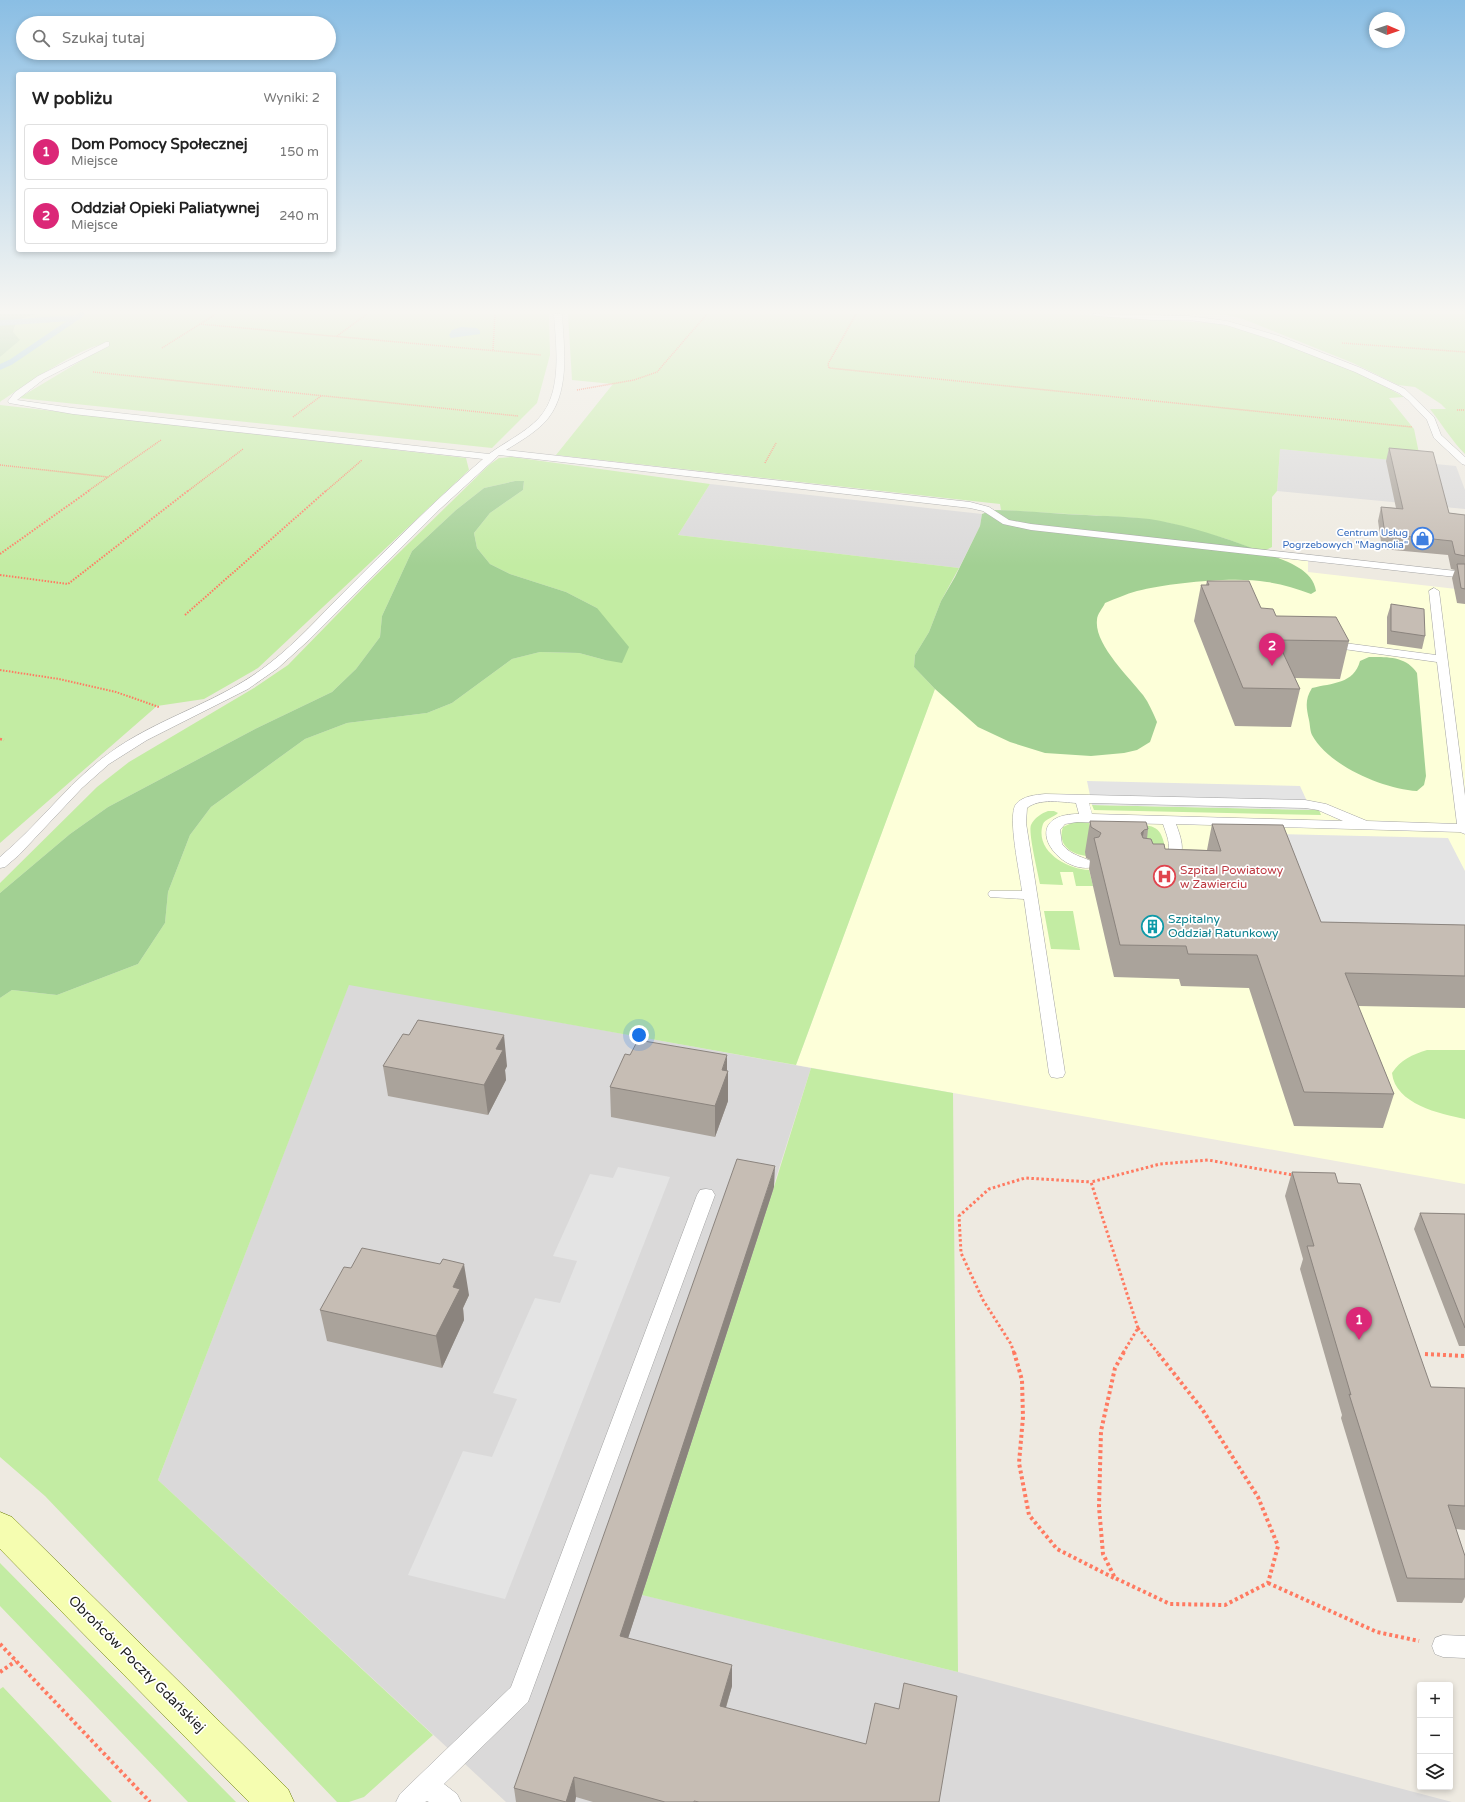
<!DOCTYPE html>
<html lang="pl">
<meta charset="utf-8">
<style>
body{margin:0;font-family:"Varela Round",sans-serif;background:#f2f2f2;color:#222}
.controls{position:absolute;right:12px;bottom:12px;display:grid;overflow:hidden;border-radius:4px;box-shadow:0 2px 6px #0003}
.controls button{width:36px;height:36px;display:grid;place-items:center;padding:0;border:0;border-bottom:1px solid #e0e0e0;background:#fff;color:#222;font:20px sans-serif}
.compass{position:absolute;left:1369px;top:12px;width:36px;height:36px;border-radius:50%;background:#fff;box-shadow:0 2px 6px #0003;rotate:92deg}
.you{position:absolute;left:639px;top:1035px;width:14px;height:14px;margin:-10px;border:3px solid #fff;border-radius:50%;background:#1a73e8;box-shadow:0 0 0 6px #1a73e833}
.badge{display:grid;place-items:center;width:26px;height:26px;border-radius:50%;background:#db2777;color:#fff;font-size:13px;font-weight:700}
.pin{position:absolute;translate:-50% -33px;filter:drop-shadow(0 1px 2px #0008)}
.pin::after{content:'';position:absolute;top:21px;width:14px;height:12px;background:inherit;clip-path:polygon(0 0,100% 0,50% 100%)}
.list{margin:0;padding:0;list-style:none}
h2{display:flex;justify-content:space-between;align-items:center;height:52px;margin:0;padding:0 16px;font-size:17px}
h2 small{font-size:13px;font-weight:400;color:#767676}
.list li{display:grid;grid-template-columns:26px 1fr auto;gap:12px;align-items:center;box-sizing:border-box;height:56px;margin:0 8px 8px;padding:0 8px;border:1px solid #e0e0e0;border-radius:4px}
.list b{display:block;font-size:15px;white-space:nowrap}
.list p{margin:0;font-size:13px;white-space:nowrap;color:#767676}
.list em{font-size:13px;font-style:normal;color:#767676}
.icon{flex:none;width:22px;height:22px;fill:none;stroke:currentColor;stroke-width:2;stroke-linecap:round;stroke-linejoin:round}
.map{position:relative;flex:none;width:1465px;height:1802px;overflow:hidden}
.search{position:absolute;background:#fff;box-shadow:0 2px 6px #0003;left:16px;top:16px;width:320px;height:44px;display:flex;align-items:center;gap:10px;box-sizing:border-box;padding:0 14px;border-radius:22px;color:#767676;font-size:15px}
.panel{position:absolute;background:#fff;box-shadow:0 2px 6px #0003;left:16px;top:72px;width:320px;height:180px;border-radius:4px}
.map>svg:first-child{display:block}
</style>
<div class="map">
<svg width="1465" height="1802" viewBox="0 0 1465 1802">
<rect width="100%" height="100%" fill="#eeeae1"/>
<!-- residential -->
<path fill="#dad9d9" d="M 1280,449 L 1456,466 L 1465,490 L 1465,509 L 1277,491 Z
M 710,484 L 982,514 L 980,526 L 959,568 L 678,535 Z
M 349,984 L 811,1068 L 643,1595 L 958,1672 L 1452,1802 L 506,1802 L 158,1480 Z"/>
<!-- education -->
<path fill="#fdffd9" d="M 995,526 L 1308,561 L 1308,572 L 1465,590 L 1465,1184 L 796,1065 Z"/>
<!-- grass -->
<path fill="#c3eca3" d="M 36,314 L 549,314 L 550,355 L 537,403 L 492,448 L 19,398 L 109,344 C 88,341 20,389 0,402 L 0,357 L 13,332 L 17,320 Z
M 568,314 L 1070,314 L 1209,323 L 1230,326 L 1270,338 L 1360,373 L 1404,397 L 1389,398 L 1414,429 L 1421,463 L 1280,449 L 1277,491 L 1272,497 L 1272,547 L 1262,552 L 1227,539 L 1169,523 L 1137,518 L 1001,510 L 1000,504 L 556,455 L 613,384 L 572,380 Z
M 1194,314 L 1465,314 L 1465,454 C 1451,440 1442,424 1430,409 L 1446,409 L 1441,404 L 1415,387 L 1398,385 L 1353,363 L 1243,319 L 1227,315 Z
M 0,405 L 466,458 L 469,470 L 258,668 L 204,699 L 157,706 L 0,843 Z
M 512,457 L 710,484 L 678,535 L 959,568 L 941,601 L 929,632 L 915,655 L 914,667 L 935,689 L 796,1065 L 349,985 L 158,1480 L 433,1735 L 364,1797 L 349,1802 L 337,1802 L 45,1496 L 0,1457 L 0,998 L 12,990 L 57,995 L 138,964 L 165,923 L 168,892 L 190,835 L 211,807 L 305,739 L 347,723 L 427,713 L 452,703 L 512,659 L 540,652 L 579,653 L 605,660 L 597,608 L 566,592 L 510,574 L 490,564 L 477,548 L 474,533 L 490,513 L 523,490 L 524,481 L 515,481 L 484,488 L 456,510 L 412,551 L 382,616 L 380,637 L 356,669 L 332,692 L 257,728 L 108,807 L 70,834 L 0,893 L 0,883 L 97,787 L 129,762 L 254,688 L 288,665 L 369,582 L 489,465 L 499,458 Z
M 1092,805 L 1319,810 L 1321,815 L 1094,810 Z
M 1048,811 L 1054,811 L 1058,813 C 1054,817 1045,819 1043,824 C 1034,851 1067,869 1089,870 L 1093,886 L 1076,886 L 1073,872 L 1060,872 L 1063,885 L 1040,884 C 1038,873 1028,833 1031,825 C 1034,818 1042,813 1048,811 Z
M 1076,821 L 1089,823 L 1096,852 L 1086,856 C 1070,854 1057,844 1063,827 Z
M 1130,825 C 1152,826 1160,823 1165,847 L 1162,853 Z
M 1044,911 L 1073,911 L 1080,950 L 1051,949 Z
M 1427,1050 L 1465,1050 L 1465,1119 C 1440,1114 1395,1104 1392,1073 C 1401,1059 1412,1055 1427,1050 Z
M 811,1068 L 953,1093 L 958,1672 L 642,1595 L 774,1187 Z
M 0,1563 L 236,1802 L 188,1802 L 0,1606 Z
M 3,1687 L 112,1802 L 0,1802 L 0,1689 Z"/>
<!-- forest -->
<path fill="#a2d093" d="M 0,314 L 36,314 L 17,320 L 13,332 L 20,340 L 0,357 Z
M 515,481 L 524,481 L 523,490 L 490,513 L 474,533 L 477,548 L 490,564 L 510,574 L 566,592 L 597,608 L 629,647 L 622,663 L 605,660 L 579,653 L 540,652 L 512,659 L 452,703 L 427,713 L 347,723 L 305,739 L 211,807 L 190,835 L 168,892 L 165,923 L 138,964 L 57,995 L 12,990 L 0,998 L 0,893 L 70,834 L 108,807 L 257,728 L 332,692 L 356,669 L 380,637 L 382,616 L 412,551 L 456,510 L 484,488 Z
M 992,510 C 1024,510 1054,514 1086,515 C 1114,517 1143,516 1170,523 C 1203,530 1234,541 1265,553 C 1283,560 1313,568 1316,591 L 1311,594 C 1297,589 1282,584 1267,582 C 1233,576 1170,583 1137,591 C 1126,594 1115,599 1105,603 C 1103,608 1097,614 1097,620 C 1094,644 1129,677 1143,695 C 1149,703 1153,713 1157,722 L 1150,742 L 1137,750 L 1124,753 L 1091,756 L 1045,753 L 1010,742 L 978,727 L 935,689 L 914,667 L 915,655 L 929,632 L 941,601 L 955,577 L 980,526 L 982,514 Z
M 1369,657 C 1387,657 1406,656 1417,673 L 1426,776 L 1424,785 L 1417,791 C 1383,789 1329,766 1312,735 C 1310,731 1310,724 1309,720 C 1306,707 1305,699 1312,688 C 1332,683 1354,684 1360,661 Z"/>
<!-- parking -->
<path fill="#e4e4e4" d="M 1087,781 L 1300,786 L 1311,810 L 1092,805 Z
M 1277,834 L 1448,838 L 1465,871 L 1465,954 L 1321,950 Z
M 618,1167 L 670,1177 L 505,1599 L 408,1575 L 463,1451 L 492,1457 L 517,1399 L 493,1393 L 535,1298 L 560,1303 L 577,1261 L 553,1256 L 590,1174 L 613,1178 Z"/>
<!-- water -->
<path fill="#9ecddf" d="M 461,327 L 477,328 L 480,331 L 480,334 L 451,338 L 449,335 L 452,330 Z"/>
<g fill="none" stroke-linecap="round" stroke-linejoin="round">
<!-- stream -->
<path stroke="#9ecddf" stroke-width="5.5" d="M 0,323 L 74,318
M 0,367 L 11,362 L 82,314"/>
<defs>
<path id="lane" d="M 554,314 L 562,314 C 564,349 571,395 544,423 C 533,434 519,442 506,450 L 970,502 L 989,507 L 1009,520 L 1031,524 L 1465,572 L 1465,578 L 1031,530 L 1003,524 L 983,511 L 970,508 L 499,455 L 440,509 L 310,639 L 278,668 L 248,689 L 147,740 L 109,764 L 82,788 L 19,855 L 5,867 L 0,868 L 0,857 C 42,822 72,777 118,747 C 166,715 224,700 270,663 C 297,642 319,617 343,593 C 389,547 434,501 483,459 L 73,414 L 9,403 L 8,401 L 15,392 L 38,376 L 106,342 L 109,342 L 109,346 L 44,379 L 17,400 L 73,408 L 489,454 C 505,442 525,433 539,418 C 563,392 556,346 554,314 Z
M 1093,314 L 1189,316 L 1227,321 L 1279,336 L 1361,368 L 1405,389 L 1434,417 L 1441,435 L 1465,457 L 1465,465 L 1462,464 L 1434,438 L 1427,420 L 1408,400 L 1399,393 L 1355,372 L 1273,340 L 1226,325 L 1189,320 L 1153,320 L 1097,316 Z
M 1434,588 L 1439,591 L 1465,796 L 1465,834 L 1460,832 L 1176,824 C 1181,838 1188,855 1172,865 C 1168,868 1165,868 1160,867 L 1158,864 C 1161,860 1165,859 1167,855 C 1172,846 1166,833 1163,824 L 1077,822 L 1065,824 L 1060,830 L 1062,844 C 1071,857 1090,858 1095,864 L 1093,867 C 1057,876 1016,814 1079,814 L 1076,803 C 1062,802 1039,798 1027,808 L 1026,823 L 1065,1073 L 1063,1077 L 1057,1078 L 1051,1077 L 1049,1073 L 1024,899 L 990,897 L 988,894 L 990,891 L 1022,891 C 1020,874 1007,816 1016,804 C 1023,796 1035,795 1045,794 L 1305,800 L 1326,804 L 1367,821 L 1457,824 L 1437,662 L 1329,647 L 1323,644 L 1329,641 L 1436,655 L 1429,591 ZM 1089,803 L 1305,808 L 1318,810 L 1343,821 L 1092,814 Z
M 706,1189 L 712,1190 L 715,1195 L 528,1702 L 444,1784 L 457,1794 L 461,1802 L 429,1802 L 427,1801 L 425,1802 L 396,1802 L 400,1794 L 511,1687 L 697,1195 L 700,1190 Z
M 1443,1635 L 1465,1636 L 1465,1658 L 1443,1657 L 1435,1654 L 1432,1646 L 1435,1638 Z"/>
<path id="secondary" d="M 0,1512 L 12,1517 L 288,1789 L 294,1802 L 249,1802 L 0,1549 Z"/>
</defs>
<!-- lane casing -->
<use href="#lane" stroke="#a3a3a3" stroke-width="1"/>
<!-- secondary casing -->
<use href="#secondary" stroke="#637600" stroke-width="1"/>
<!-- path-far4 -->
<path stroke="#ff7a61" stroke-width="1.5" stroke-dasharray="1 1" stroke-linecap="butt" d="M 856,314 L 828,364 L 829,368 L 1412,427
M 199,324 L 541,355
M 337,336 L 367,314
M 1342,343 L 1465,352
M 162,348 L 216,314
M 493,350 L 495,314
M 93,372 L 518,416
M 577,390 L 634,380 L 657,372 L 707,314
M 1457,410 L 1465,410
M 293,417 L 321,396
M 765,463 L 776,443
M 0,465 L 108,477
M 88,491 L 161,440
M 188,491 L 243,449
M 326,491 L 362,460"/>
<!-- path-far3 -->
<path stroke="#ff7a61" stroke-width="2" stroke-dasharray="1.5 1.5" stroke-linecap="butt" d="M 0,554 L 90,490
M 0,575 L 68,584 L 189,490
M 185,615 L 327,490
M 0,670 L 59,679 L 116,692 L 159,707"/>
<!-- path-far2 -->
<path stroke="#ff7a61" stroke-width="2.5" stroke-dasharray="2 2" stroke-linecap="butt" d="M 0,739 L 4,740"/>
<!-- path-far1 -->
<path stroke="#ff7a61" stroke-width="3" stroke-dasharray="2.5 2.5" stroke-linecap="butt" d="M 1138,1328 L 1158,1353
M 1138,1328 L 1091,1182 L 1160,1164 L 1208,1160 L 1293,1175
M 1014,1353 L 1011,1344 L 983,1300 L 961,1253 L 959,1216 L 989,1189 L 1025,1178 L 1091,1182
M 1123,1353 L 1138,1328"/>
<!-- path -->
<path stroke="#ff7a61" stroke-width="4" stroke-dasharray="3 3" stroke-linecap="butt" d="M 1014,1352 L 1022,1380 L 1023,1417 L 1019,1463 L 1029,1515 L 1057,1549 L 1114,1578
M 1124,1352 L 1115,1368 L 1101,1431 L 1099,1507 L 1103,1554 L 1115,1578 L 1170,1604 L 1225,1605 L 1268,1583 L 1278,1546 L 1258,1497 L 1202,1409 L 1157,1352
M 1425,1354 L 1465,1356
M 1268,1583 L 1377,1632 L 1419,1641
M 0,1644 L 150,1802
M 0,1672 L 16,1661"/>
<!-- lane -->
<use href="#lane" fill="#fff" fill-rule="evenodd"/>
<!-- secondary -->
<use href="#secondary" fill="#f5fdb0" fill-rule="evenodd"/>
</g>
<!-- wall -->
<path fill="#aaa39b" d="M 1389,448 L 1449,513 L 1465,515 L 1465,604 L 1457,603 L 1452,578 L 1455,570 L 1451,569 L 1448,555 L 1382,549 L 1378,521 L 1381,507 L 1396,508 L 1386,461 Z
M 1207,581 L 1276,616 L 1349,641 L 1340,679 L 1295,678 L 1300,689 L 1291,727 L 1235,726 L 1194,621 L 1201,585 L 1206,585 Z
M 1391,604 L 1425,636 L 1422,649 L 1387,644 L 1387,617 Z
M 1090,821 L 1148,829 L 1147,839 L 1153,844 L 1165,849 L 1207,850 L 1212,824 L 1321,922 L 1465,925 L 1465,1008 L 1358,1006 L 1394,1094 L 1383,1128 L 1294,1126 L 1249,988 L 1181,986 L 1179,979 L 1114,977 L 1089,869 L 1090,860 L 1086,858 L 1085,852 Z
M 383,1066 L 507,1066 L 505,1070 L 506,1080 L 488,1115 L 388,1096 Z
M 727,1071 L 728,1101 L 715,1137 L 611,1117 L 610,1087 Z
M 1292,1172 L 1338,1183 L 1431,1387 L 1465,1388 L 1465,1530 L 1456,1529 L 1465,1556 L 1465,1597 L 1462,1603 L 1397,1602 L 1341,1418 L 1342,1415 L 1300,1269 L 1303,1259 L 1285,1196 Z
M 774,1187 L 628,1638 L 732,1686 L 726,1708 L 939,1802 L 593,1802 L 576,1797 L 575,1802 L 516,1802 L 514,1788 Z
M 1420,1213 L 1465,1214 L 1465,1346 L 1459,1346 L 1414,1229 Z
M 469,1295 L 463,1308 L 464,1320 L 442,1368 L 327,1341 L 320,1310 Z"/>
<!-- shaded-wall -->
<path fill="#8b847e" d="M 1144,830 L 1139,861 L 1141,833 Z
M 504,1035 L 507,1066 L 505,1070 L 506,1080 L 488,1115 L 484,1085 L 496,1049 Z
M 727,1055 L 727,1073 L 728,1071 L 728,1101 L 715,1137 L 715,1106 L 722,1070 Z
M 775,1166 L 774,1187 L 622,1657 L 620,1636 Z
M 464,1264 L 469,1295 L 463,1308 L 464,1320 L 442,1368 L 436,1336 L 453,1287 Z
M 732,1665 L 732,1686 L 720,1727 L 720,1706 Z
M 574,1777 L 576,1797 L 575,1802 L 566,1802 Z"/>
<!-- building -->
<path fill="#c6bdb4" stroke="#8b847e" d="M 1389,448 L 1433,452 L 1449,513 L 1465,515 L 1465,556 L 1455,554 L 1452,541 L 1385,534 L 1381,507 L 1403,509 Z
M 1457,564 L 1465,564 L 1465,589 L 1461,588 Z
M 1207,581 L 1249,581 L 1261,608 L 1273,609 L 1276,616 L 1336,617 L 1349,641 L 1277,640 L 1300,689 L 1243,688 L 1201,585 L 1209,585 Z
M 1391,604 L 1424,609 L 1425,636 L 1391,631 Z
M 1090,821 L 1146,822 L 1148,829 L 1144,830 L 1141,833 L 1143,838 L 1151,839 L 1153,844 L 1164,844 L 1165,849 L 1221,851 L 1212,824 L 1283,825 L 1321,922 L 1465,925 L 1465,976 L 1345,973 L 1394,1094 L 1304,1092 L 1257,955 L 1188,954 L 1186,946 L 1120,945 L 1094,838 L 1099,837 L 1101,833 L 1091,827 Z
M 418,1020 L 504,1035 L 496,1049 L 503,1050 L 484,1085 L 383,1066 L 403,1034 L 409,1035 Z
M 638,1040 L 727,1055 L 722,1070 L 728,1071 L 715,1106 L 610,1087 L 625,1054 L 630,1055 Z
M 737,1159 L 775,1166 L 620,1636 L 732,1665 L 720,1706 L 866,1744 L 875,1703 L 899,1709 L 904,1683 L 957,1696 L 939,1802 L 699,1802 L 694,1801 L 694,1802 L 665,1802 L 574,1777 L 566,1802 L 514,1788 Z
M 1292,1172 L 1335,1173 L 1338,1183 L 1360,1184 L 1431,1387 L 1465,1388 L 1465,1506 L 1448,1505 L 1465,1556 L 1465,1579 L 1407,1578 L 1349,1394 L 1351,1395 L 1307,1246 L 1314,1246 Z
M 1420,1213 L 1465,1214 L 1465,1328 Z
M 362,1248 L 440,1264 L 443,1259 L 464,1264 L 453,1287 L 460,1289 L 436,1336 L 320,1310 L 344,1267 L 351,1268 Z"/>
<!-- sky -->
<linearGradient id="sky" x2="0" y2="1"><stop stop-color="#8abee4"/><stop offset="0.55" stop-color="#f7f6f2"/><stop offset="1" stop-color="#f7f6f2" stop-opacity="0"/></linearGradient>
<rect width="1465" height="566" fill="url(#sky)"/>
<!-- icons -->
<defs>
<symbol id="shop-ring" viewBox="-11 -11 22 22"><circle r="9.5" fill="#fff" stroke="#3f7fe0" stroke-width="1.5"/><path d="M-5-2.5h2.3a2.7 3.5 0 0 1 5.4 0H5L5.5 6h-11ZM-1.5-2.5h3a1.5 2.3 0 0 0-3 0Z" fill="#3f7fe0"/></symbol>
<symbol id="hospital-ring" viewBox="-11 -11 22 22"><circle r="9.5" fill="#fff" stroke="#e0444e" stroke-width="1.5"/><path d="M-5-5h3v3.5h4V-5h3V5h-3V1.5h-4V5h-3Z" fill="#e0444e"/></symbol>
<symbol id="building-ring" viewBox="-11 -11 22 22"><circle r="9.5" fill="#fff" stroke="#0f9aa8" stroke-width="1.5"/><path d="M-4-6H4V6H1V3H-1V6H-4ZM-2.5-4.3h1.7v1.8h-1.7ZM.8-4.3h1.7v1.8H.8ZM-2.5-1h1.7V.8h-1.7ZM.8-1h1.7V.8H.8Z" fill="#0f9aa8"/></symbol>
</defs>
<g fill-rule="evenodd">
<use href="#shop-ring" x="1410" y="526" width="25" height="25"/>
<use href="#hospital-ring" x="1152" y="864" width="25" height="25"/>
<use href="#building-ring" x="1140" y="914" width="25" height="25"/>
</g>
<g text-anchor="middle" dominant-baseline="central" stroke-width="3.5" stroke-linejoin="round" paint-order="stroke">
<!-- far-shop labels -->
<g font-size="10" fill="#366cbe" stroke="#fff" text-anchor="end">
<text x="1408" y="533">Centrum Usług<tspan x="1408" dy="12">Pogrzebowych "Magnolia"</tspan></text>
</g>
<!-- health labels -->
<g font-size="12" fill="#be3a42" stroke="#fff" text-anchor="start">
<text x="1180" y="870">Szpital Powiatowy<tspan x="1180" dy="14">w Zawierciu</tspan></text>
</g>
<!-- culture labels -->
<g font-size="12" fill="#0d838f" stroke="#fff" text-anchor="start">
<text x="1168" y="919">Szpitalny<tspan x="1168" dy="14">Oddział Ratunkowy</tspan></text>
</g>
<!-- near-street labels -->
<g font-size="14" fill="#1c1c1c" stroke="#fff">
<text transform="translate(137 1664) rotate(45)">Obrońców Poczty Gdańskiej</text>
</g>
</g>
</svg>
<div class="controls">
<button>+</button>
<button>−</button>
<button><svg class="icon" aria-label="layers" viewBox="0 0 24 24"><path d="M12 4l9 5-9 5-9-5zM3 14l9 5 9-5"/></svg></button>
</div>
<svg class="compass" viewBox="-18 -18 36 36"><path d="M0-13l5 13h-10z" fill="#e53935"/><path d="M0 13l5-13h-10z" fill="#767676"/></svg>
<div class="you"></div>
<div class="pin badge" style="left:1359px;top:1340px">1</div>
<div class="pin badge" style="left:1272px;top:666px">2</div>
<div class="search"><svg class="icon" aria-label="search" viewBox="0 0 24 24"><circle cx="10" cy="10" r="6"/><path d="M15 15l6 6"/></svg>Szukaj tutaj</div>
<section class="panel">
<h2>W pobliżu<small>Wyniki: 2</small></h2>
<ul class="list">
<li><span class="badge">1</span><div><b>Dom Pomocy Społecznej</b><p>Miejsce</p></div><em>150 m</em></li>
<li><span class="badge">2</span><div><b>Oddział Opieki Paliatywnej</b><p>Miejsce</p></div><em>240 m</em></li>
</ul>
</section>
</div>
